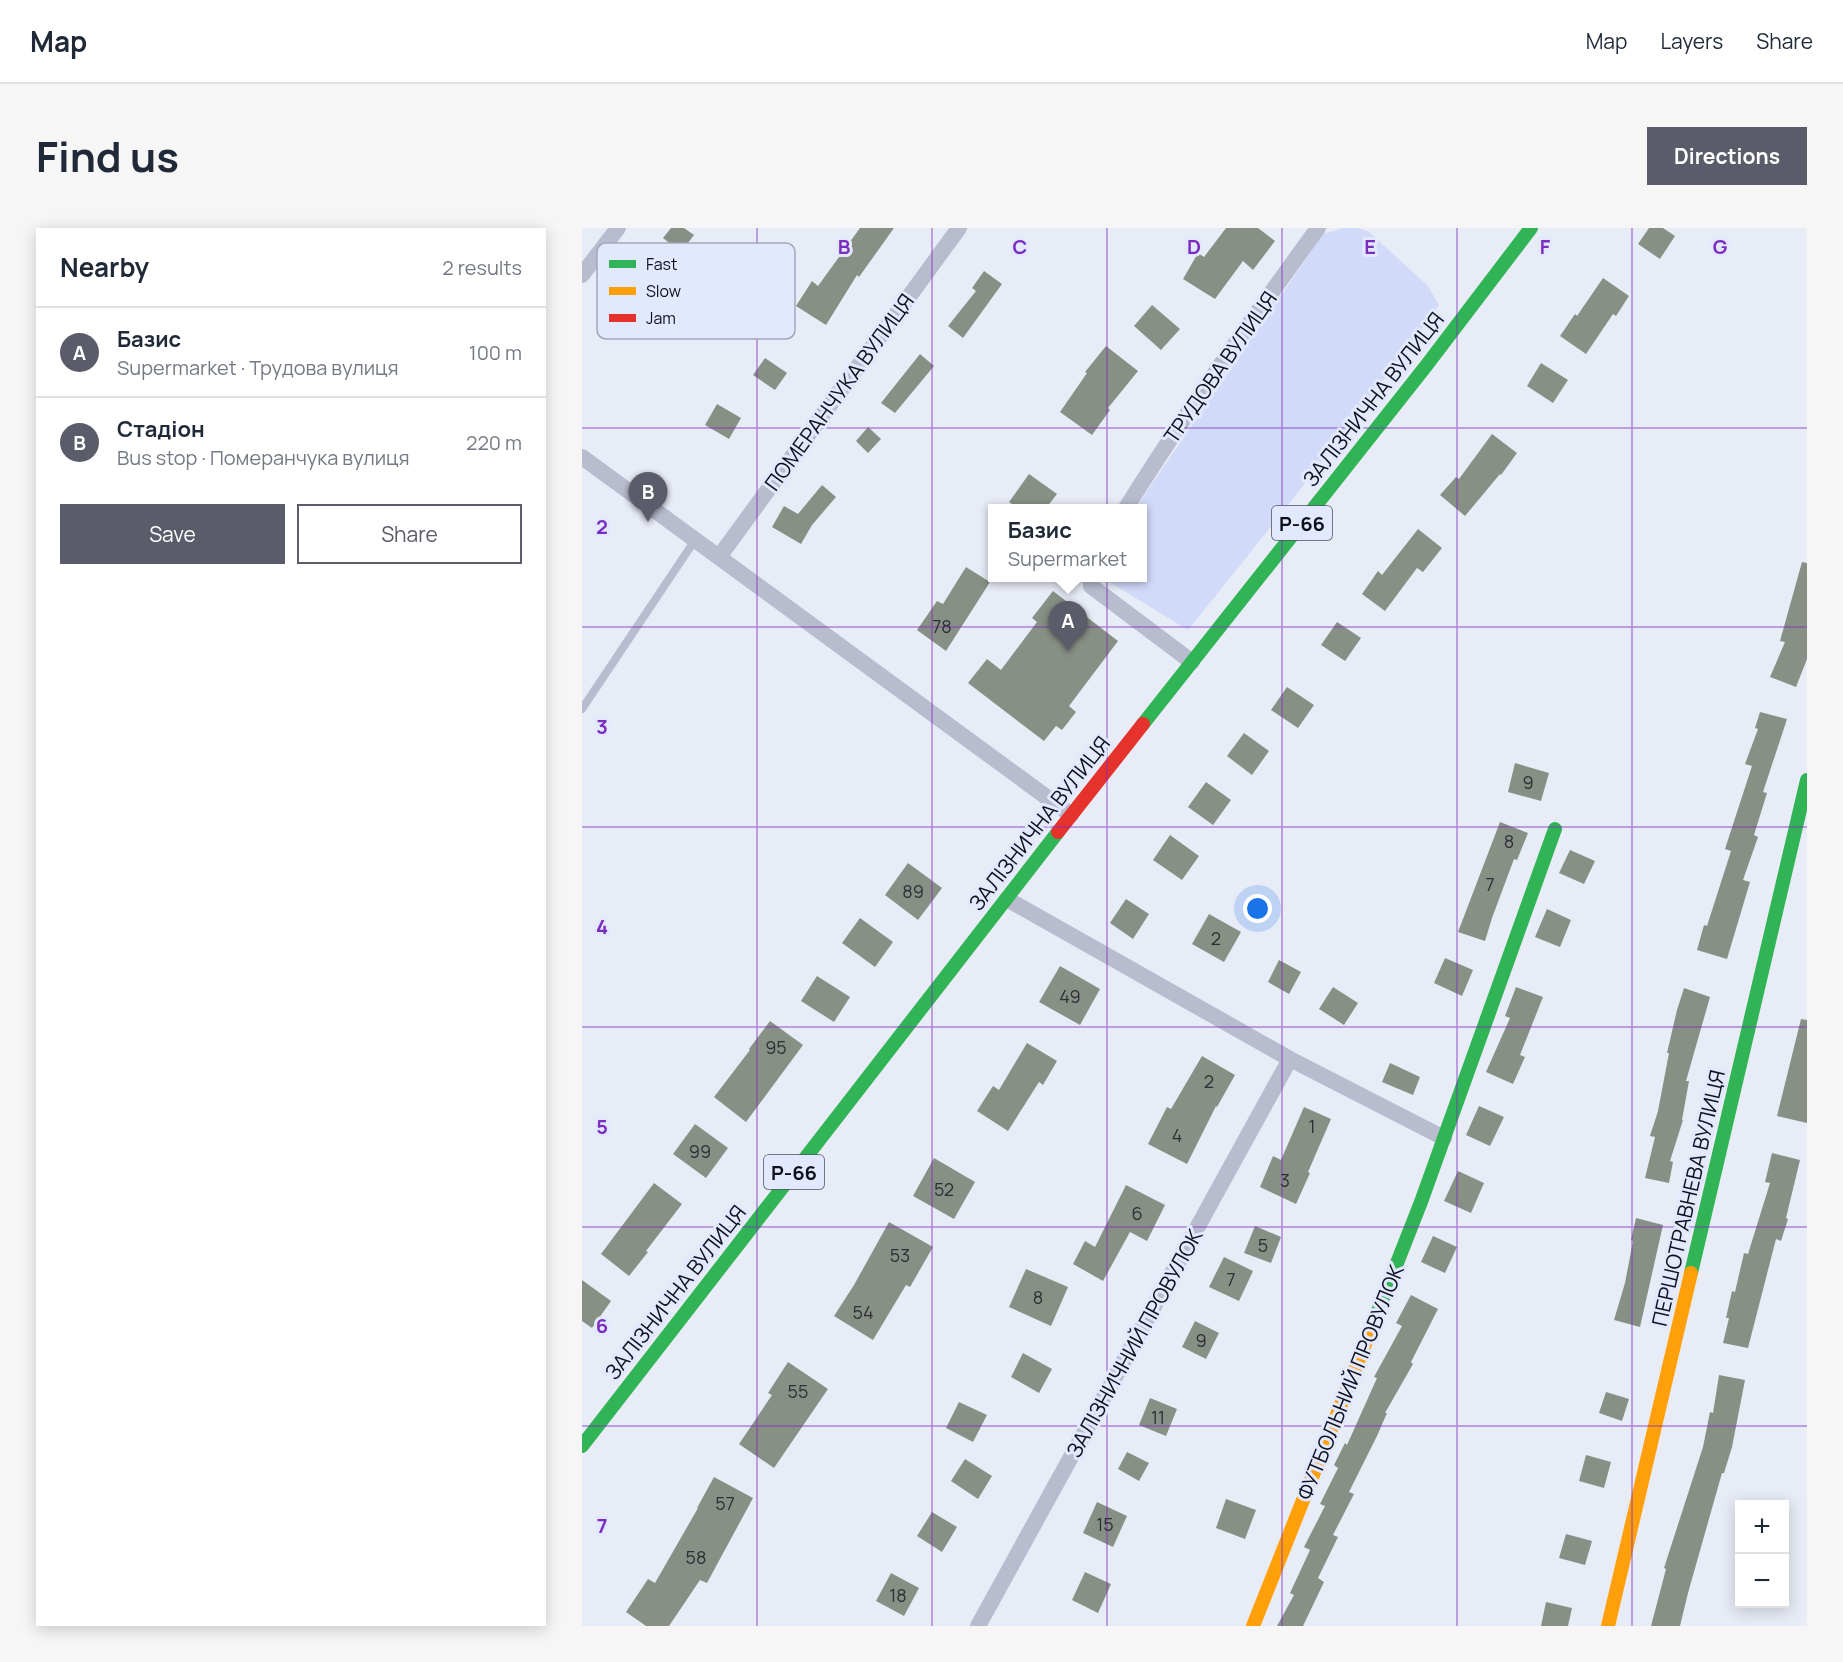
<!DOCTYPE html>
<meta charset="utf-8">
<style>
body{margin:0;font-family:Manrope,sans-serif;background:#f6f6f7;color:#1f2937}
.controls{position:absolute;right:18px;bottom:18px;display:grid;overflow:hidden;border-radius:0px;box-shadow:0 3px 15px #0003}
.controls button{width:54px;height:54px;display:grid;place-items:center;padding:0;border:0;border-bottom:2px solid #e0e1e3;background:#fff;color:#1f2937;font:30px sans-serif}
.you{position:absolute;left:676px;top:681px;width:21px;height:21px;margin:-15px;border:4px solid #fff;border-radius:50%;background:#1a73e8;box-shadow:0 0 0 9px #1a73e833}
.badge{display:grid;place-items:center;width:39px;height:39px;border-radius:50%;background:#5a5d69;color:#fff;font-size:20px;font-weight:700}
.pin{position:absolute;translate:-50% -50px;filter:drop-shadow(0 2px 3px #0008)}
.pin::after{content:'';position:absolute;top:32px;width:21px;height:18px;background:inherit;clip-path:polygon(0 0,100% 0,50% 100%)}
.popup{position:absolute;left:406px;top:276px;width:159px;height:78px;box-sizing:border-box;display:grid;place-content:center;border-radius:0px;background:#fff;filter:drop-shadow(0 2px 4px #0005);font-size:20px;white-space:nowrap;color:#747a83}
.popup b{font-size:22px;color:#1f2937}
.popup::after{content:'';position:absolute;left:50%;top:100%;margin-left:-12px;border:12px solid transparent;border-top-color:#fff}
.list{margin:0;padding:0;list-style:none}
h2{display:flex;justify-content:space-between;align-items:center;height:78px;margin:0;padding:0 24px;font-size:26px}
h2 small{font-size:20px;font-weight:400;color:#747a83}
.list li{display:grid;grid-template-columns:39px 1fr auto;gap:18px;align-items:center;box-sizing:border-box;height:90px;padding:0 24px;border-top:2px solid #e0e1e3}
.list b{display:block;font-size:22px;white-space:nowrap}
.list p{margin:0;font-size:20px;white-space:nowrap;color:#747a83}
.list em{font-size:20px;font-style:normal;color:#747a83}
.actions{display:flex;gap:12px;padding:18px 24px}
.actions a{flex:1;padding:14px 0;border:2px solid #5a5d69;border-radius:0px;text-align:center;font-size:21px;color:#5a5d69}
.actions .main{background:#5a5d69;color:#fff}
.map{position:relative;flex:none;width:1225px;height:1398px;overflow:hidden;border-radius:0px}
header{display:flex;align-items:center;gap:36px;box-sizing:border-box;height:84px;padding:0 30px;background:#fff;border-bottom:2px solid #e0e1e3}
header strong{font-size:28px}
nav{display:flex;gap:33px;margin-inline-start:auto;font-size:21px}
.intro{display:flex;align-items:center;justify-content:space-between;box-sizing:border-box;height:144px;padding:0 36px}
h1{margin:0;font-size:42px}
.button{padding:15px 27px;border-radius:0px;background:#5a5d69;color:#fff;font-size:21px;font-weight:700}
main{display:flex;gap:36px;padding:0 36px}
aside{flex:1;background:#fff;border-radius:0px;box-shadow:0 3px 15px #0003}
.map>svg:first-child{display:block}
</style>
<header>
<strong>Map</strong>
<nav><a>Map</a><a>Layers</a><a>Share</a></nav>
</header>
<div class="intro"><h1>Find us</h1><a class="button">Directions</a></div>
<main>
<aside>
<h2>Nearby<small>2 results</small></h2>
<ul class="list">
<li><span class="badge">A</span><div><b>Базис</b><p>Supermarket · Трудова вулиця</p></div><em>100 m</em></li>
<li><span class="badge">B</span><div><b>Стадіон</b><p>Bus stop · Померанчука вулиця</p></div><em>220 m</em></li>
</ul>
<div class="actions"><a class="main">Save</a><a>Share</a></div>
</aside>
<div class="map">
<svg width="1225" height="1398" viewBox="0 0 1225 1398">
<rect width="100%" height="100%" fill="#e8ecf7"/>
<!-- green -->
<path fill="#d2dafa" d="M 761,0 L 776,0 L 787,4 L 846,58 L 857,77 C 777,188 692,296 606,402 L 521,350 L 561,350 L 561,280 L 555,280 L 563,266 L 741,6 Z"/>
<!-- building -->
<path fill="#889085" d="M 89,0 L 102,0 L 112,7 L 99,24 L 81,10 Z
M 278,0 L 312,0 L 277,49 L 275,47 L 244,97 L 214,78 L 230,53 L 236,58 Z
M 644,0 L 676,0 L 693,13 L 671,42 L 661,33 L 633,71 L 601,51 L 616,25 L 622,29 Z
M 1067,0 L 1081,0 L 1093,8 L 1078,31 L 1056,16 Z
M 402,43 L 420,56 L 381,110 L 366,98 L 394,63 L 390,60 Z
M 152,46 L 182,69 L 163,94 L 133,71 Z
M 43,50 L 62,64 L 47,84 L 28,70 Z
M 1021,50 L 1047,68 L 1034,88 L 1031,86 L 1004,126 L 978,108 L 993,86 L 995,88 Z
M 570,77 L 598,101 L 579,122 L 552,98 Z
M 524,118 L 556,143 L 526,180 L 528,182 L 510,207 L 478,184 L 505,145 L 503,144 Z
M 338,126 L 352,138 L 313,185 L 299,175 Z
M 183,130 L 205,145 L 193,162 L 171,147 Z
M 959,135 L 986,152 L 971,175 L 945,158 Z
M 135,176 L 159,190 L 147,211 L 123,197 Z
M 286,199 L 299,211 L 286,225 L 274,213 Z
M 910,206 L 935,225 L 919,247 L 918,246 L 883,288 L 858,267 L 874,249 L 877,251 Z
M 447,246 L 475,266 L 464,280 L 436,280 L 427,274 Z
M 240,257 L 254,269 L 230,297 L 219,316 L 190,299 L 202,278 L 216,286 Z
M 836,301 L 860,320 L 841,344 L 835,340 L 803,383 L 780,366 L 796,343 L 800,347 Z
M 1220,334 L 1225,335 L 1225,431 L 1214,459 L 1188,449 L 1203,414 L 1198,413 Z
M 384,339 L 408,354 L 364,423 L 335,402 L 355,373 L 361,376 Z
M 471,363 L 536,413 L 487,478 L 494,484 L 480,502 L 474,498 L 462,513 L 386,455 L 405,431 L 419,442 L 455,394 L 450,390 Z
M 755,394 L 779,410 L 763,433 L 739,417 Z
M 705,459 L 732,477 L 716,500 L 689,482 Z
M 1178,484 L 1205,491 L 1181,564 L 1185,565 L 1172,607 L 1176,609 L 1161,652 L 1168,654 L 1145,731 L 1115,722 L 1122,697 L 1125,698 L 1149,623 L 1143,621 L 1170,538 L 1163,536 L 1176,501 L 1173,500 Z
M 662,505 L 687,523 L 670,547 L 645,528 Z
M 933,535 L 967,545 L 959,573 L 926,564 Z
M 624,554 L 649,572 L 631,597 L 606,579 Z
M 918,594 L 946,605 L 935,632 L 932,631 L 910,690 L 903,713 L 876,704 Z
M 588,607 L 617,628 L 600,652 L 571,632 Z
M 988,622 L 1013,633 L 1002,656 L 977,645 Z
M 326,635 L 360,660 L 336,692 L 303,667 Z
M 544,671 L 567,686 L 551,711 L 528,695 Z
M 965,681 L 989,692 L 978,719 L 953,709 Z
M 627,686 L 659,704 L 642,734 L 610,716 Z
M 278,690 L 311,714 L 293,739 L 260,715 Z
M 863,730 L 891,742 L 880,768 L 852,755 Z
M 697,732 L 719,744 L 707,766 L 686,754 Z
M 478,738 L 518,761 L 498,797 L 457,774 Z
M 235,748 L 268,769 L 252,794 L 219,773 Z
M 751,759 L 776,775 L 762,797 L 737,781 Z
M 934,759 L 961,769 L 938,827 L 943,829 L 931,856 L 904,844 L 928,790 L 923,788 Z
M 1102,760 L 1128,769 L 1104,853 L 1107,853 L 1100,892 L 1101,892 L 1088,933 L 1091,934 L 1087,955 L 1063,950 L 1073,909 L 1068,908 L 1076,883 L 1087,825 L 1085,825 L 1095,782 Z
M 1219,791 L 1225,792 L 1225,895 L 1195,888 Z
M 188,793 L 221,817 L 164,894 L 132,869 L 168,822 L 167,821 Z
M 445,815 L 475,833 L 461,857 L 457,854 L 426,903 L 395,883 L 411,858 L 417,862 Z
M 620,828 L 653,847 L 635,879 L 634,878 L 605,936 L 566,916 L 585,879 L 589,881 Z
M 808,835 L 838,849 L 831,867 L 800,854 Z
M 897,878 L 922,889 L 908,918 L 884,907 Z
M 722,879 L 749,891 L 726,944 L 728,945 L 714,976 L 678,959 L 691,928 L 699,932 Z
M 113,896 L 146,920 L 124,950 L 91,926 Z
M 1190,925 L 1218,932 L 1204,990 L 1206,991 L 1199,1013 L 1194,1011 L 1166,1120 L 1141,1115 L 1147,1090 L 1144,1090 L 1150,1063 L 1153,1064 L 1162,1025 L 1166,1026 L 1188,955 L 1183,954 Z
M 352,930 L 393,954 L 372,991 L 331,968 Z
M 876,943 L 902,955 L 889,985 L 862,973 Z
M 72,955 L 100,976 L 64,1023 L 66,1024 L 47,1048 L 19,1026 Z
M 544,957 L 583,977 L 565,1013 L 548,1004 L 521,1053 L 491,1036 L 503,1013 L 513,1019 Z
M 1054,990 L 1081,997 L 1058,1099 L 1032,1092 L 1043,1055 L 1051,1013 L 1049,1012 Z
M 307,994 L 351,1019 L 328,1059 L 324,1057 L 291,1112 L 252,1088 L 272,1057 Z
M 673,998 L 699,1009 L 689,1035 L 662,1025 Z
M 851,1008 L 875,1019 L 863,1045 L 839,1034 Z
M 642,1029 L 671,1043 L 657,1073 L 627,1059 Z
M 444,1041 L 486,1059 L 469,1098 L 427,1079 Z
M 0,1052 L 29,1073 L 10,1100 L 0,1093 Z
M 829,1067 L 856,1081 L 829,1134 L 831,1136 L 803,1185 L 805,1185 L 795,1208 L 767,1264 L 772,1266 L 751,1307 L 756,1309 L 736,1350 L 742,1354 L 721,1398 L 695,1398 L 712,1367 L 708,1365 L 728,1322 L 722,1319 L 743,1278 L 738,1276 L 756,1240 L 752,1237 L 763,1215 L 765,1217 L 795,1150 L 792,1149 L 820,1098 L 814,1095 Z
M 613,1093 L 637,1105 L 624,1131 L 600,1119 Z
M 441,1125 L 470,1141 L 457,1165 L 429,1149 Z
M 206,1134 L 246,1161 L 192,1240 L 157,1216 L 190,1167 L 186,1165 Z
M 1137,1147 L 1163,1152 L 1150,1219 L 1142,1245 L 1140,1245 L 1106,1365 L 1098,1398 L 1069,1398 L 1084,1341 L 1082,1340 L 1121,1219 L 1128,1184 L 1131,1185 Z
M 1024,1164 L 1047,1171 L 1040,1193 L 1017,1185 Z
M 568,1170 L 595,1181 L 584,1208 L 557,1197 Z
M 377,1174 L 405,1187 L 391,1214 L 364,1200 Z
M 545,1224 L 567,1235 L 557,1253 L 536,1241 Z
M 1004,1227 L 1029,1234 L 1022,1260 L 997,1253 Z
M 383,1231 L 410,1248 L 396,1271 L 369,1253 Z
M 132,1249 L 171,1270 L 125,1355 L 118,1352 L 87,1398 L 64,1398 L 44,1384 L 66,1351 L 73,1355 L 116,1280 L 115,1280 Z
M 644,1271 L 674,1282 L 663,1311 L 634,1300 Z
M 515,1274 L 545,1288 L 531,1319 L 501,1305 Z
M 350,1284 L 375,1299 L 360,1324 L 335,1308 Z
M 984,1306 L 1010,1313 L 1003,1337 L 977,1330 Z
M 503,1344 L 529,1356 L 516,1385 L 490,1372 Z
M 309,1345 L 337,1360 L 322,1388 L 294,1373 Z
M 964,1374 L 990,1380 L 986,1398 L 959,1398 Z"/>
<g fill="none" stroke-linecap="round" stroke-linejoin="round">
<!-- lane -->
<path stroke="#b8bcce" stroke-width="8" d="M 0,481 L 113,312"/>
<!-- street -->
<path stroke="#b8bcce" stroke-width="16" d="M 0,47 L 36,0
M 0,229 L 489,587
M 544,280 C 604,184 669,92 736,0
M 137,329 L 377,0
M 509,350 L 509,358 L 610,434
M 425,671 L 708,831 L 862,910
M 396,1398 L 708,831"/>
<!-- fast -->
<path stroke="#30b455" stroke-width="14" d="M 561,496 L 844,138 L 949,0
M 1109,1045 L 1225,552
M 789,1101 L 839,974 L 973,601
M 0,1218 L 476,604"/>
<!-- slow -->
<path stroke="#ff9f0a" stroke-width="14" d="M 671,1398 L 789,1101
M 1026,1398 L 1109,1045"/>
<!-- jam -->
<path stroke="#e5322d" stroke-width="14" d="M 476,604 L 561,496"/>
</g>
<!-- grid -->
<path fill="none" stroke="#7b2cbf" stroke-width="1.5" stroke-opacity="0.55" d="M 175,0 L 175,1398M 350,0 L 350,1398M 525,0 L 525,1398M 700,0 L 700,1398M 875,0 L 875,1398M 1050,0 L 1050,1398M 0,200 L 1225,200M 0,399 L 1225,399M 0,599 L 1225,599M 0,799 L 1225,799M 0,999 L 1225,999M 0,1198 L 1225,1198"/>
<g text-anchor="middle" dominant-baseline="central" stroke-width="6" stroke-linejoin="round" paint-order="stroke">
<!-- number labels -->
<g font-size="18" fill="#2c3036">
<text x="360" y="398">78</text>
<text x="946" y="554">9</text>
<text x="927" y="613">8</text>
<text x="908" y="656">7</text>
<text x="331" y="663">89</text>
<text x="634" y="710">2</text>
<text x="488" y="768">49</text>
<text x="194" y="819">95</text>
<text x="627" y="853">2</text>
<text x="730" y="898">1</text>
<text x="595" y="907">4</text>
<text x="118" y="923">99</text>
<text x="703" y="952">3</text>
<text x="362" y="961">52</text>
<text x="555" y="985">6</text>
<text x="681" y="1017">5</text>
<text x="318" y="1027">53</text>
<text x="649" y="1051">7</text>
<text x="456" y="1069">8</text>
<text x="281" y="1084">54</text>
<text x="619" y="1112">9</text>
<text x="216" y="1163">55</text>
<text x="576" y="1189">11</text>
<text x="143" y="1275">57</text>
<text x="523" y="1296">15</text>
<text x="114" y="1329">58</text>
<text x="316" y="1367">18</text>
</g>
<!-- shield labels -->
<g fill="#e2e8fd" stroke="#4e5160" stroke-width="1.5">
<rect x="690" y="278" width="60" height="34" rx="4.5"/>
<rect x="182" y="927" width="60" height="34" rx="4.5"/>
</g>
<g font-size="20" font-weight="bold" fill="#0e101c">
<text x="720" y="295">Р-66</text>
<text x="212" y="944">Р-66</text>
</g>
<!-- street labels -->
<g font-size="21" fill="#0e101c" stroke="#e2e8fd">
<text transform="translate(638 139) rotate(-55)">ТРУДОВА ВУЛИЦЯ</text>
<text transform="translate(257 164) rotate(-54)">ПОМЕРАНЧУКА ВУЛИЦЯ</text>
<text transform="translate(791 171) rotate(-52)">ЗАЛІЗНИЧНА ВУЛИЦЯ</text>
<text transform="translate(457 595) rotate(-52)">ЗАЛІЗНИЧНА ВУЛИЦЯ</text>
<text transform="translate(1106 970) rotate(-77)">ПЕРШОТРАВНЕВА ВУЛИЦЯ</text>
<text transform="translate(93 1064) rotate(-52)">ЗАЛІЗНИЧНА ВУЛИЦЯ</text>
<text transform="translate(552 1115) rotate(-61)">ЗАЛІЗНИЧНИЙ ПРОВУЛОК</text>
<text transform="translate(768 1154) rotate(-68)">ФУТБОЛЬНИЙ ПРОВУЛОК</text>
</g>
</g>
<!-- legend -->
<rect x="15" y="15" width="198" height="96" rx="9" fill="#e2e8fd" stroke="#a2a7ba" stroke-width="1.5"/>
<rect x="27" y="32" width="27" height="8" fill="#30b455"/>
<rect x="27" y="59" width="27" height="8" fill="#ff9f0a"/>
<rect x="27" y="86" width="27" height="8" fill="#e5322d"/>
<g font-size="16" fill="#0e101c">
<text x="64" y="42">Fast</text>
<text x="64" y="69">Slow</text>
<text x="64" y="96">Jam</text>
</g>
<g font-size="20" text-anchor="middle" font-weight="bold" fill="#7b2cbf" stroke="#e2e8fd" stroke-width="6" stroke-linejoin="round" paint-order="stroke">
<text x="262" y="26">B</text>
<text x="438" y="26">C</text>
<text x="612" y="26">D</text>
<text x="788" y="26">E</text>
<text x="963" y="26">F</text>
<text x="1138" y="26">G</text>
<text x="20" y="306">2</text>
<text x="20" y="506">3</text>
<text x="20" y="706">4</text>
<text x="20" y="906">5</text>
<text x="20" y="1105">6</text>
<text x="20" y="1305">7</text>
</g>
</svg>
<div class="controls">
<button>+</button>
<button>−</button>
</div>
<div class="you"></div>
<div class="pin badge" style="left:486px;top:423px">A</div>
<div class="popup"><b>Базис</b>Supermarket</div>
<div class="pin badge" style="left:66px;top:294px">B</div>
</div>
</main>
